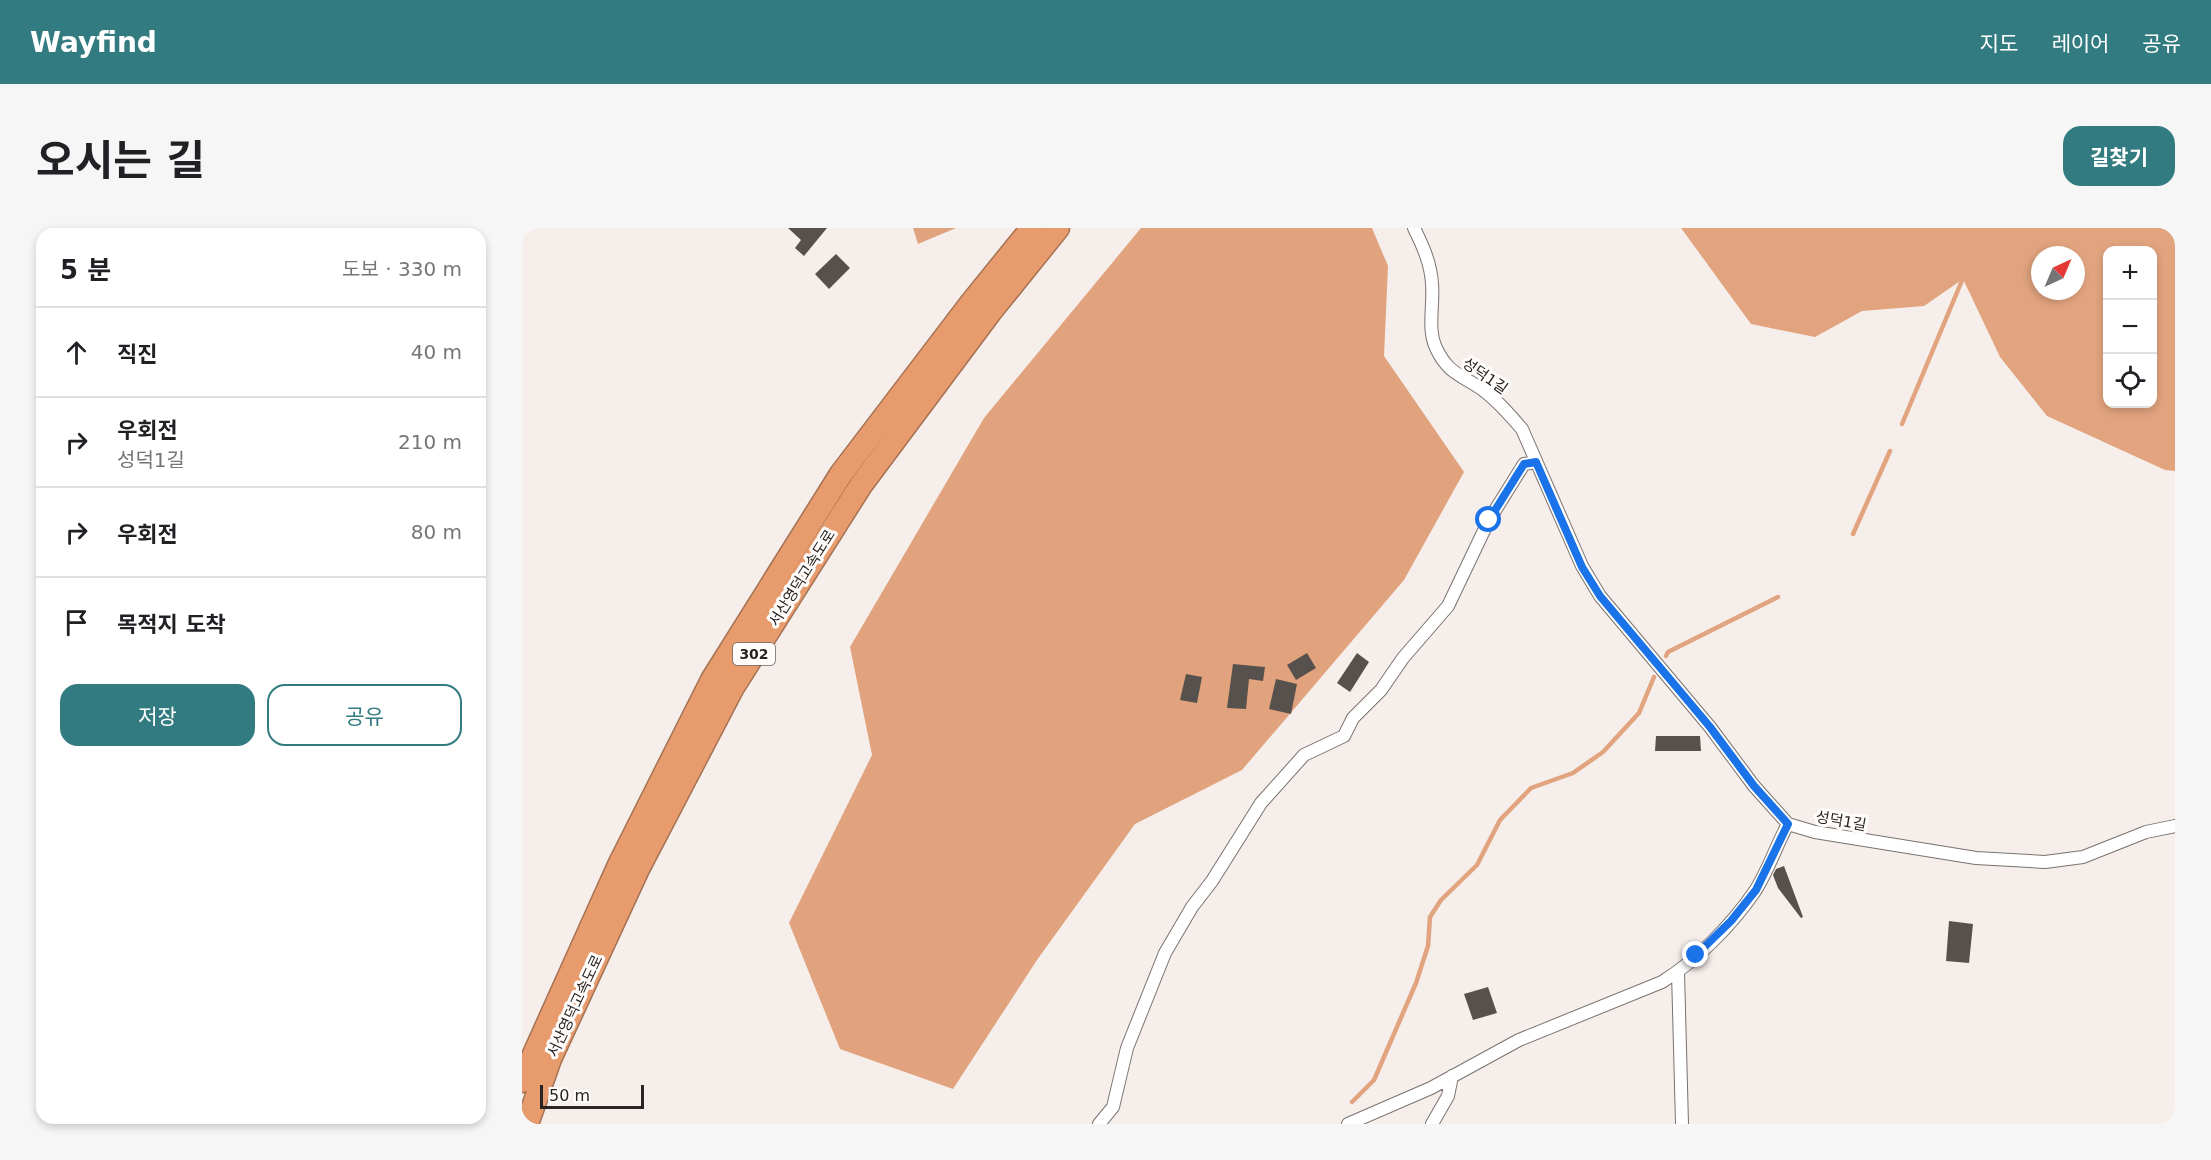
<!DOCTYPE html>
<html lang="ko">
<meta charset="utf-8">
<style>
body{margin:0;font-family:"DejaVu Sans","Noto Sans KR",sans-serif;background:#f6f6f6;color:#202124}
.controls{position:absolute;right:18px;top:18px;display:grid;overflow:hidden;border-radius:12px;box-shadow:0 3px 9px #0003}
.controls button{width:54px;height:54px;display:grid;place-items:center;padding:0;border:0;border-bottom:2px solid #e0e0e0;background:#fff;color:#202124;font:30px sans-serif}
.compass{position:absolute;left:1509px;top:18px;width:54px;height:54px;border-radius:50%;background:#fff;box-shadow:0 3px 9px #0003;rotate:44deg}
.scale{position:absolute;left:18px;bottom:15px;width:104px;box-sizing:border-box;padding-left:6px;border:3px solid #272422;border-top:0;font-size:16px;line-height:21px;white-space:nowrap;color:#272422;-webkit-text-stroke:4px #fffdfc;paint-order:stroke}
.stop{position:absolute;width:18px;height:18px;margin:-14px;border:4px solid #1a73e8;border-radius:50%;background:#fff}
.stop.end{background:#1a73e8;border-color:#fff;box-shadow:0 2px 6px #0008}
.list{margin:0;padding:0;list-style:none}
h2{display:flex;justify-content:space-between;align-items:center;height:78px;margin:0;padding:0 24px;font-size:26px}
h2 small{font-size:20px;font-weight:400;color:#757577}
.list li{display:grid;grid-template-columns:39px 1fr auto;gap:18px;align-items:center;box-sizing:border-box;height:90px;padding:0 24px;border-top:2px solid #e0e0e0}
.list b{display:block;font-size:22px;white-space:nowrap}
.list p{margin:0;font-size:20px;white-space:nowrap;color:#757577}
.list em{font-size:20px;font-style:normal;color:#757577}
.actions{display:flex;gap:12px;padding:18px 24px}
.actions a{flex:1;padding:14px 0;border:2px solid #327b80;border-radius:18px;text-align:center;font-size:21px;color:#327b80}
.actions .main{background:#327b80;color:#fff}
.icon{flex:none;width:33px;height:33px;fill:none;stroke:currentColor;stroke-width:2;stroke-linecap:round;stroke-linejoin:round}
.map{position:relative;flex:none;width:1653px;height:896px;overflow:hidden;border-radius:18px}
header{display:flex;align-items:center;gap:36px;box-sizing:border-box;height:84px;padding:0 30px;background:#327b80;color:#fff}
header strong{font-size:28px}
nav{display:flex;gap:33px;margin-inline-start:auto;font-size:21px}
.intro{display:flex;align-items:center;justify-content:space-between;box-sizing:border-box;height:144px;padding:0 36px}
h1{margin:0;font-size:42px}
.button{padding:15px 27px;border-radius:18px;background:#327b80;color:#fff;font-size:21px;font-weight:700}
main{display:flex;gap:36px;padding:0 36px}
aside{flex:1;background:#fff;border-radius:18px;box-shadow:0 3px 9px #0003}
.map>svg:first-child{display:block}
</style>
<header>
<strong>Wayfind</strong>
<nav><a>지도</a><a>레이어</a><a>공유</a></nav>
</header>
<div class="intro"><h1>오시는 길</h1><a class="button">길찾기</a></div>
<main>
<aside>
<h2>5 분<small>도보 · 330 m</small></h2>
<ul class="list">
<li><svg class="icon" aria-label="ahead" viewBox="0 0 24 24"><path d="M12 20V5M6 11l6-6 6 6"/></svg><div><b>직진</b></div><em>40 m</em></li>
<li><svg class="icon" aria-label="right" viewBox="0 0 24 24"><path d="M7 20v-9h11M14 6l5 5-5 5"/></svg><div><b>우회전</b><p>성덕1길</p></div><em>210 m</em></li>
<li><svg class="icon" aria-label="right" viewBox="0 0 24 24"><path d="M7 20v-9h11M14 6l5 5-5 5"/></svg><div><b>우회전</b></div><em>80 m</em></li>
<li><svg class="icon" aria-label="arrive" viewBox="0 0 24 24"><path d="M6 21V4h12l-3 4 3 4H6"/></svg><div><b>목적지 도착</b></div></li>
</ul>
<div class="actions"><a class="main">저장</a><a>공유</a></div>
</aside>
<div class="map">
<svg width="1653" height="896" viewBox="0 0 1653 896">
<rect width="100%" height="100%" fill="#f6eeea"/>
<!-- forest -->
<path fill="#e1a37d" d="M 391,0 L 434,0 L 396,16 Z
M 619,0 L 850,0 L 866,38 L 862,128 L 942,244 L 882,352 L 720,542 L 613,596 L 515,732 L 431,861 L 318,821 L 267,695 L 350,527 L 328,419 L 462,190 Z"/>
<!-- water -->
<path fill="#e2a47f" fill-rule="evenodd" d="M 1159,0 L 1653,0 L 1653,243 L 1643,242 L 1525,188 L 1478,129 L 1441,51 L 1402,78 L 1340,83 L 1293,109 L 1229,96 ZM 1586,22 L 1630,22 L 1630,176 L 1586,176 ZM 1518,27 L 1554,27 L 1554,63 L 1518,63 Z"/>
<g fill="none" stroke-linecap="round" stroke-linejoin="round">
<!-- stream -->
<path stroke="#e2a47f" stroke-width="4.5" d="M 1380,196 L 1441,50
M 1331,306 L 1368,223
M 1144,428 L 1146,424 L 1256,369
M 830,874 L 852,852 L 894,755 L 906,718 L 908,689 L 919,672 L 955,637 L 978,592 L 1009,560 L 1051,545 L 1081,524 L 1117,485 L 1132,449"/>
</g>
<!-- building -->
<path fill="#57514d" d="M 266,0 L 305,0 L 282,28 L 273,20 L 279,12 Z
M 314,26 L 328,40 L 307,61 L 293,46 Z
M 785,425 L 794,440 L 774,452 L 765,437 Z
M 835,425 L 847,434 L 828,464 L 815,455 Z
M 711,436 L 743,439 L 741,453 L 727,451 L 724,481 L 705,480 Z
M 664,446 L 680,449 L 675,475 L 658,472 Z
M 754,451 L 775,456 L 769,486 L 747,481 Z
M 1134,508 L 1178,508 L 1179,523 L 1133,523 Z
M 1262,638 L 1281,689 L 1279,690 L 1256,660 L 1251,647 L 1254,641 Z
M 1427,693 L 1451,696 L 1447,735 L 1424,733 Z
M 966,759 L 975,785 L 951,792 L 942,766 Z"/>
<g fill="none" stroke-linecap="round" stroke-linejoin="round">
<defs>
<path id="street" d="M 892,0 C 901,18 909,36 910,56 C 912,77 905,101 914,120 C 926,146 940,147 961,162 C 976,173 988,187 1000,201 L 1060,338 L 1078,368 L 1188,499 L 1232,558 L 1266,596 L 1293,604 L 1454,630 L 1523,634 L 1561,629 L 1624,604 L 1653,598
M 1156,744 L 1160,896
M 577,896 L 591,879 L 605,820 L 643,725 L 670,679 L 690,653 L 739,575 L 782,527 L 822,508 L 831,490 L 859,462 L 881,430 L 926,378 L 967,292 L 1002,236 L 1014,234
M 826,896 L 909,860 L 997,812 L 1140,754 C 1175,732 1209,698 1233,663 C 1246,643 1254,618 1266,596
M 910,896 L 926,868 L 930,848"/>
<path id="highway" d="M 0,853 L 97,637 L 190,452 L 319,246 L 450,74 L 510,0
M 5,896 L 28,831 L 116,641 L 211,459 L 339,257 L 469,83 L 536,0"/>
</defs>
<!-- street casing -->
<use href="#street" stroke="#79726e" stroke-width="14"/>
<!-- highway casing -->
<use href="#highway" stroke="#a47253" stroke-width="25"/>
<!-- street -->
<use href="#street" stroke="#fff" stroke-width="12"/>
<!-- highway -->
<use href="#highway" stroke="#e89c6d" stroke-width="22"/>
</g>
<g fill="none" stroke-linecap="round" stroke-linejoin="round">
<!-- route -->
<path stroke="#1a73e8" stroke-width="8" d="M 967,292 L 1002,236 L 1014,234 L 1060,339 L 1078,368 L 1188,499 L 1232,558 L 1266,596 L 1234,662 L 1209,693 L 1174,727"/>
</g>
<g text-anchor="middle" dominant-baseline="central" stroke-width="6" stroke-linejoin="round" paint-order="stroke">
<!-- shield labels -->
<rect fill="#fffdfc" stroke="#686563" stroke-width="1.5" x="211" y="415" width="42" height="22" rx="4.5"/>
<g font-size="14" font-weight="bold" fill="#272422">
<text x="232" y="426">302</text>
</g>
<!-- street labels -->
<g font-size="15" fill="#272422" stroke="#fffdfc">
<text transform="translate(963 148) rotate(35)">성덕1길</text>
<text transform="translate(280 350) rotate(-58)">서산영덕고속도로</text>
<text transform="translate(1319 593) rotate(10)">성덕1길</text>
<text transform="translate(53 778) rotate(-65)">서산영덕고속도로</text>
</g>
</g>
</svg>
<div class="controls">
<button>+</button>
<button>−</button>
<button><svg class="icon" aria-label="locate" viewBox="0 0 24 24"><circle cx="12" cy="12" r="6"/><path d="M12 2v4M12 18v4M2 12h4M18 12h4"/></svg></button>
</div>
<svg class="compass" viewBox="-18 -18 36 36"><path d="M0-13l5 13h-10z" fill="#e53935"/><path d="M0 13l5-13h-10z" fill="#757577"/></svg>
<div class="scale">50 m</div>
<div class="stop" style="left:967px;top:292px"></div>
<div class="stop end" style="left:1174px;top:727px"></div>
</div>
</main>
